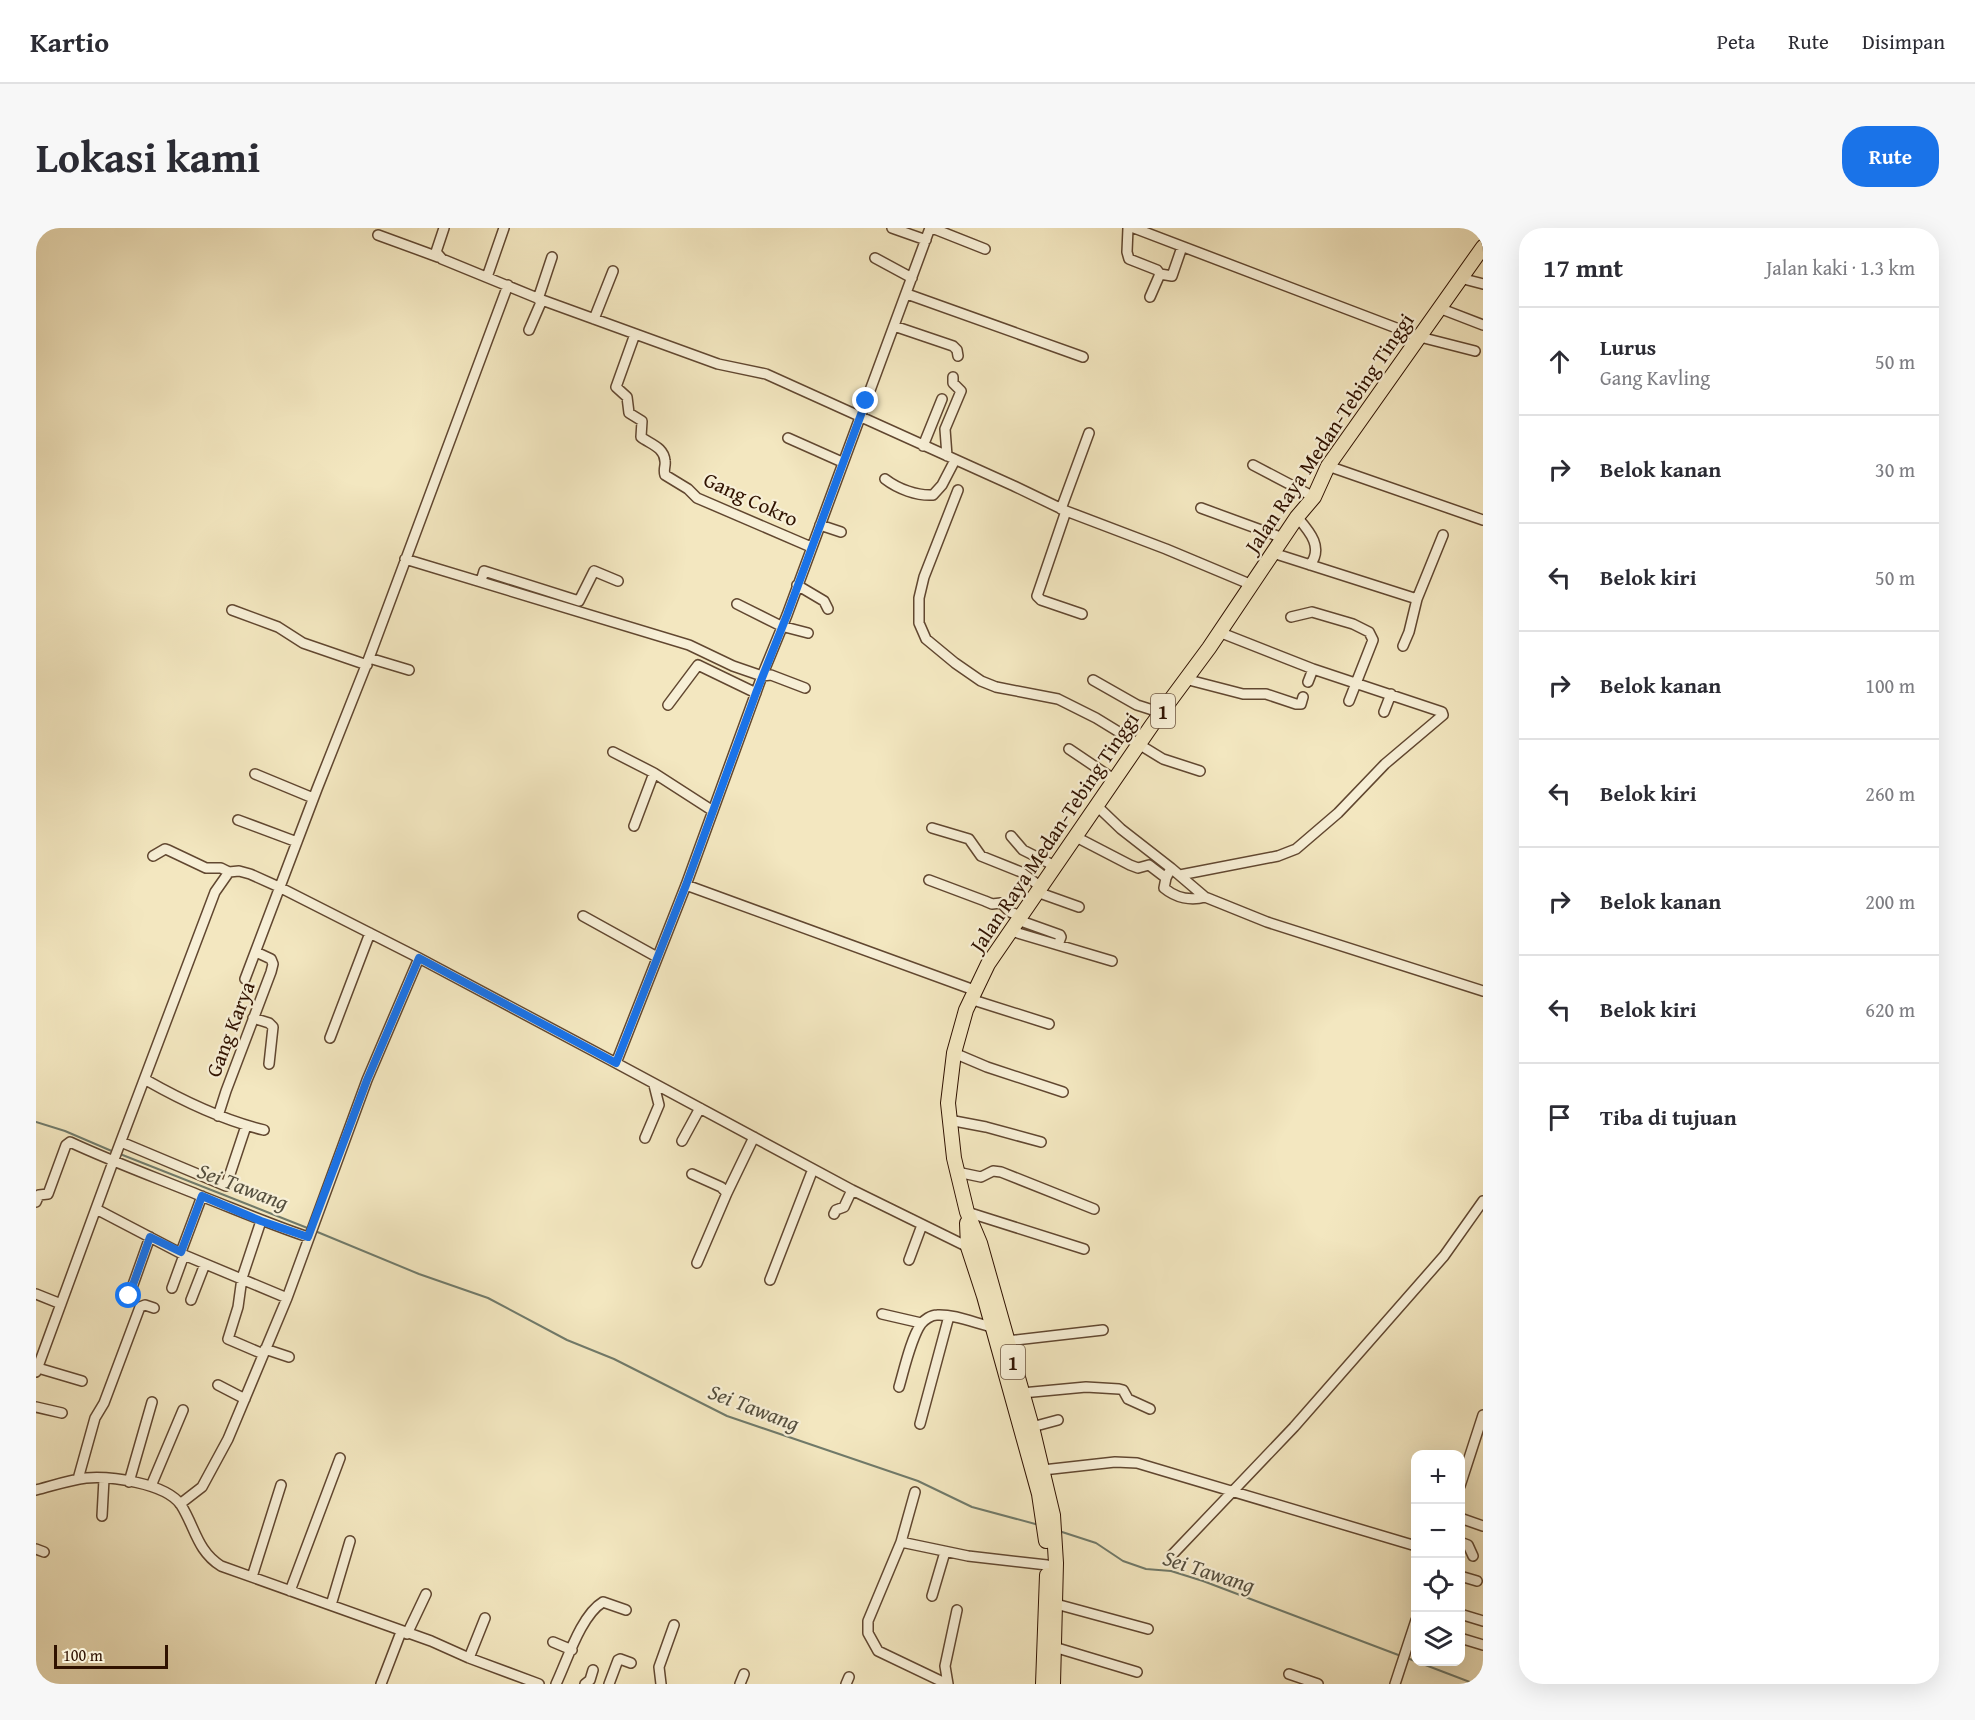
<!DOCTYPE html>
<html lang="id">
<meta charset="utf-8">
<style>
body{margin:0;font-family:"Gentium Book Plus",serif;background:#f7f7f7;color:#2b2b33}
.controls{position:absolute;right:18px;bottom:18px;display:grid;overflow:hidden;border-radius:12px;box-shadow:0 6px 24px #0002}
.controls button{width:54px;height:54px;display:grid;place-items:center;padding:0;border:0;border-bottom:2px solid #e1e1e2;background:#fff;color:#2b2b33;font:30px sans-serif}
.scale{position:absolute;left:18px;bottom:15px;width:114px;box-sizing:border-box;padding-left:6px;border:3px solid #301200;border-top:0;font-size:16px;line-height:21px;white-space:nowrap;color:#301200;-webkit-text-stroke:4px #f7efd6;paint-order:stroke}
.stop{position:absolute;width:18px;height:18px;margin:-14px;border:4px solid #1a73e8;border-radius:50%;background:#fff}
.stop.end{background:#1a73e8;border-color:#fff;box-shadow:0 2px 6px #0008}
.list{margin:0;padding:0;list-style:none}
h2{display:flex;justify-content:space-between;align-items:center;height:78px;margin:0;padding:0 24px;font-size:26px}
h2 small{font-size:20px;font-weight:400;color:#7c7c81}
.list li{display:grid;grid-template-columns:39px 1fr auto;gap:18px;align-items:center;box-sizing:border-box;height:108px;padding:0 24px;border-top:2px solid #e1e1e2}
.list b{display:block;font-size:22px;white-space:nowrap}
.list p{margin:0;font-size:20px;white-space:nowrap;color:#7c7c81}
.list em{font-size:20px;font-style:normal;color:#7c7c81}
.icon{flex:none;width:33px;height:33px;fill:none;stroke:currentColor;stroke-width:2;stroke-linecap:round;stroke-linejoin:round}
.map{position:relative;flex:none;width:1447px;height:1456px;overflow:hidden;border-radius:24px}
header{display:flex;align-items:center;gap:36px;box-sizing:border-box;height:84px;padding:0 30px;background:#fff;border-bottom:2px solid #e1e1e2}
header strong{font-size:28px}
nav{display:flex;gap:33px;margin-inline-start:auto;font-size:21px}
.intro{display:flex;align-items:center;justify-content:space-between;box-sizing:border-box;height:144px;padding:0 36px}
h1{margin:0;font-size:42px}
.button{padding:15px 27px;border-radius:24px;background:#1a73e8;color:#fff;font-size:21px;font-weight:700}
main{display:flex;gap:36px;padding:0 36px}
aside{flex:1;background:#fff;border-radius:24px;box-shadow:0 6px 24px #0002}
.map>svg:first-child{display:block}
</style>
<header>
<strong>Kartio</strong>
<nav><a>Peta</a><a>Rute</a><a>Disimpan</a></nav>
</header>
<div class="intro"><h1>Lokasi kami</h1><a class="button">Rute</a></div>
<main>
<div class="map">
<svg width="1447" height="1456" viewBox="0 0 1447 1456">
<rect width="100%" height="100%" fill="#f3e7c0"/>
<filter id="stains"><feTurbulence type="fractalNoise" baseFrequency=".00333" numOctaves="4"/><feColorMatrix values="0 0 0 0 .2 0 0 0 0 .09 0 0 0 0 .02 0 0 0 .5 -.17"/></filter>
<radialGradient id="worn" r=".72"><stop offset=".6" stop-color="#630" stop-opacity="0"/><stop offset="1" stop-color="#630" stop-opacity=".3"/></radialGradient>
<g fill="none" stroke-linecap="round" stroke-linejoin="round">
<!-- stream -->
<path stroke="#707a6a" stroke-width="2" d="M 0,894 L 29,903 L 78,924
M 84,926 L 274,1001
M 279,1003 L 383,1046 L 452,1070 L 531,1112 L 578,1131 L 691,1188 L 882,1253 L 936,1279 L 1003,1297
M 1023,1303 L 1060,1315 L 1087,1333 L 1110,1341 L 1135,1343 L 1167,1353 L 1365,1428
M 1371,1430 L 1439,1456"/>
<defs>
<path id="minor" d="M 408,0 L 400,24 L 406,31 L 506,72 L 682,136 L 730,146 L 978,258 L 1030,283 L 1130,321 L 1216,357
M 856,0 L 890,12
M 894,0 L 751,387 L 726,448 L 650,657 L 580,835 L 816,962 L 932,1019
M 896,0 L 949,21
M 1092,0 L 1091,24 L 1093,31 L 1121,42 L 1124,46 L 1114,69
M 1098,0 L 1384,109 L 1439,123
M 342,7 L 402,29
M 839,30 L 876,50
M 1124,46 L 1136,48 L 1146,19
M 451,49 L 468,0
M 1424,50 L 1447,56
M 871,66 L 1047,129
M 502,71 L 516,29
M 1403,80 L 1447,97
M 558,91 L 577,43
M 858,98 L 917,118 L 921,122 L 922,128
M 493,102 L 506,72
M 599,106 L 580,159 L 591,169 L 593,185 L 606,193 L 605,209 C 614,216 628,219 629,233 C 630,238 627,241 629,247 L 652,261 L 661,270 L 775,319
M 752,210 L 806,234
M 887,218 L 906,171
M 911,228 L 909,201 L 925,163 L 917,155 L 917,149
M 1217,237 L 1278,269
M 1292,238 L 1447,292
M 849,251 C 862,261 881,268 897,267 L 906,257 L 919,232
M 922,262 L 888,349 L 883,370 L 883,395 L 890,411 L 919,435 L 945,453 L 960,459 L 1022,471 L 1060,490 L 1127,531 L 1164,543
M 1165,280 L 1247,310
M 1025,281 L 1053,205
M 1030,283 L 1001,368 L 1005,372 L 1046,386
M 1261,289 C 1273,303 1288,319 1274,337
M 784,297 L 805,304
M 1237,325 L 1381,371 L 1373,404 L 1367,418
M 369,331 L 653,417 L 697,438 L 726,448 L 735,447 L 769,460
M 445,353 L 448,343 L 543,373 L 558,343 L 582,353
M 761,357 L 788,373 L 792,381
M 1381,371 L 1407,307
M 701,376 L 745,398 L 772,405
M 196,382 L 242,399 L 267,415 L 331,437
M 1255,389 L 1276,384 L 1317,396 L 1333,404 L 1337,412 L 1313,473
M 333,430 L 373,442
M 1149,451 L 1207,466 L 1230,466 L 1260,476 L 1265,476 L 1267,469
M 1057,452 L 1101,477 L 1126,485
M 1272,454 L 1277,441
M 632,477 L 662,437 L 720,465
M 1348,484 L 1355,466
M 1033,521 L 1079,552
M 577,524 L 618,545 L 677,583
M 219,546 L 277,570
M 1061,578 L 1085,601 L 1135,640 L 1169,669 L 1231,694 L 1447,763
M 202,592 L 261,614
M 598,598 L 618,545
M 896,600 L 933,611 L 945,628 L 985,644 L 1005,659
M 975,608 L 987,622 L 1019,638
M 1040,609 L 1094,637 L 1102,640 L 1113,637 L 1130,650 L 1135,640
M 117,628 L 129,621 L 132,622 L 170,640 L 185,640 L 193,644
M 1144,647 L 1242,628 L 1260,621 L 1302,585 L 1349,536 L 1407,487 L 1406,484 L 1277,441 L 1183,404
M 1130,650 L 1128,660 C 1140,670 1155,673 1169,669
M 893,652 L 949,673 L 956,676 L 965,675 L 974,684 L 985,688
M 650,657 L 938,762
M 1001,664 L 1043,679
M 547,688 L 621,729
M 982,692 L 1024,707 L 1025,709 L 1022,717
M 975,703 L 1076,733
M 209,751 L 281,561 L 333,430 L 472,57
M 934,771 L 1013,796
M 217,790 L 233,795 L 237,799 L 233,836
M 294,810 L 334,705
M 918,825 L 951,839 L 1027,864
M 110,852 C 147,873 186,892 228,902
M 182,888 L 190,863 L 235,744 L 237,736 L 235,731 L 220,724
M 913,892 L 950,899 L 1005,914
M 609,910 L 623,877 L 618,857
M 646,913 L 664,880
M 85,914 L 190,958 L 210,898
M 921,944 L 945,949 L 957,943 L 965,944 L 1058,981
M 656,946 L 685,959 L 691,965
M 0,974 L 3,967 L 12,966 L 30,917 L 34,914 C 77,934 121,950 165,968 C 201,982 236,997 272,1009
M 60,981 L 148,1027 L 251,1070
M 931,984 L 1048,1021
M 798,986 L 800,982 L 808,979 L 816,962
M 225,993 L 206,1050 L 202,1079 L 192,1111 L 227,1126
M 145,1024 L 166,968
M 873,1032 L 886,997
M 661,1035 L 691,965 L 718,909
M 734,1052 L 777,941
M 136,1060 L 148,1027
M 0,1066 L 25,1076
M 93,1068 L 114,1009
M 155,1072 L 169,1036
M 846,1086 L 885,1095
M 971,1113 L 1067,1102
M 229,1121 L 253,1129
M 2,1140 L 46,1153
M 0,1144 L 77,934 L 179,664 L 193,644 L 203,643 L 214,646 L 243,659 L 383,730 L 580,835
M 182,1157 L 209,1171
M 863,1159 C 868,1142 875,1110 885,1096 C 888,1092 895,1087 901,1087 C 918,1086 939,1095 956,1099
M 986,1165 L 1050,1159 L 1083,1161 L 1087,1162 L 1092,1171 L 1114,1181
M 0,1179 L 26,1185
M 884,1196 L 913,1088
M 996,1199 L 1022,1192
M 1007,1242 L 1079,1234 L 1101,1235 L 1380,1318
M 42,1251 L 59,1190 L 68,1175 L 104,1079 L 109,1077 L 118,1080
M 93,1254 L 116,1174
M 115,1258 L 147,1182
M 1424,1258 L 1447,1187
M 0,1262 C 16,1258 33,1252 50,1250 C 74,1248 130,1255 145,1277 C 159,1299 161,1323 185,1338 L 395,1413 L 433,1430 L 503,1456
M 879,1264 L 865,1314 L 832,1393 L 832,1405 L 842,1423 L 911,1456
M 144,1276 L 166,1259 L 192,1211 L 251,1070 L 331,852 L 383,730
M 66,1288 L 68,1251
M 1424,1290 L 1447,1298
M 865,1314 L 932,1328 L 1011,1337
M 1424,1314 L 1432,1317 L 1437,1328
M 0,1321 L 8,1324
M 1135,1328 L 1258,1199 L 1408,1028 L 1447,973
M 1424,1348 L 1441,1353
M 216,1349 L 245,1257
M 254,1363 L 304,1230
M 896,1368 L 909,1324
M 1020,1376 L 1112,1401
M 295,1377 L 314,1313
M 1424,1386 L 1447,1393
M 371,1406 L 390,1366
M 1424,1410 L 1447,1417
M 517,1414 L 536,1422
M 1018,1419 L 1101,1444
M 433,1430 L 449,1390
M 1253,1446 L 1282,1456
M 345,1456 L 365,1404
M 520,1456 C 531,1433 545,1387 567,1374 L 590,1382
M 549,1456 L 554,1452 L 557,1442
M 573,1456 L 582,1432 L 584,1431 L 595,1435
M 625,1456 L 623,1439 L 638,1397
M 704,1456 L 708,1446
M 810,1456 L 813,1449
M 912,1456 L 909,1438 L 921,1382
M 1359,1456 L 1380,1392"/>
<path id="highway" d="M 931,995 L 932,1019 L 948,1068 L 1003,1266 L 1010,1313
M 1007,1456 L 1011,1347
M 1017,1456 L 1020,1335 L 1017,1287 L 996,1199 L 944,1015 L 931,984 L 918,930 L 912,875 L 918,825 L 930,782 L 952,736 L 1116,497 L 1173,420 L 1261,289 L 1278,269 L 1292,238 L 1447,19"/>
</defs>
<!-- minor casing -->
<use href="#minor" stroke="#614730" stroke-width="12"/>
<!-- highway casing -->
<use href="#highway" stroke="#301200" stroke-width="16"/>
<!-- minor -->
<use href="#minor" stroke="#f7efd6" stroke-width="9"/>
<!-- highway -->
<use href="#highway" stroke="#f3e7c0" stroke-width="14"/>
</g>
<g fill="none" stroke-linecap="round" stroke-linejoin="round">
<!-- route -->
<path stroke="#1a73e8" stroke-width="8" d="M 93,1068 L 114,1009 L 145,1024 L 166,968 L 225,993 L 272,1009 L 331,852 L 383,730 L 580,835 L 650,657 L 720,465 L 751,387 L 830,173"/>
</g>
<g text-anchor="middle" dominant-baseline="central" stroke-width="4.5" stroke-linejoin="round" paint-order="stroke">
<!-- shield labels -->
<g fill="#f7efd6" stroke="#6c5440" stroke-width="1.5">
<rect x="1115" y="466" width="24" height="34" rx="4.5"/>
<rect x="965" y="1117" width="24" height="34" rx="4.5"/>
</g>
<g font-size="20" font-weight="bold" fill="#301200">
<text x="1127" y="483">1</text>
<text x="977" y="1134">1</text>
</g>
<!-- street labels -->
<g font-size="21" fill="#301200" stroke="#f7efd6">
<text transform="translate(1293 205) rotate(-56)">Jalan Raya Medan-Tebing Tinggi</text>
<text transform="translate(715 271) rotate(25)">Gang Cokro</text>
<text transform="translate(1018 604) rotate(-56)">Jalan Raya Medan-Tebing Tinggi</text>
<text transform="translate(194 801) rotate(-69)">Gang Karya</text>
</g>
<!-- water labels -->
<g font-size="22" font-style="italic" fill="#554f3e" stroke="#f7efd6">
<text transform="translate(207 958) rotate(21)">Sei Tawang</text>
<text transform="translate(718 1179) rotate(21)">Sei Tawang</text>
<text transform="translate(1173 1343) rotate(18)">Sei Tawang</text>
</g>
</g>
<rect width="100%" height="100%" filter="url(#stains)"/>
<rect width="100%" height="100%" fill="url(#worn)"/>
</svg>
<div class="controls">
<button>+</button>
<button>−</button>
<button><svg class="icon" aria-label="locate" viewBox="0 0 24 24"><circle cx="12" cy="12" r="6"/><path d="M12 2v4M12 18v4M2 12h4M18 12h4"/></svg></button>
<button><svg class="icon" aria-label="layers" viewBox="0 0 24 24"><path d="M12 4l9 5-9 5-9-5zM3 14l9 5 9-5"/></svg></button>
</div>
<div class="scale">100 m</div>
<div class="stop" style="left:93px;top:1068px"></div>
<div class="stop end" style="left:830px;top:173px"></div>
</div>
<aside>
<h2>17 mnt<small>Jalan kaki · 1.3 km</small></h2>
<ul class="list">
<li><svg class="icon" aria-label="ahead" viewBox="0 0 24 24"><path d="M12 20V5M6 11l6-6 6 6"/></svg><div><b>Lurus</b><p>Gang Kavling</p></div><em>50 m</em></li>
<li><svg class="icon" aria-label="right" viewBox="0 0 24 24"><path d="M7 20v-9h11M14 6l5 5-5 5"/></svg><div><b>Belok kanan</b></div><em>30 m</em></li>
<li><svg class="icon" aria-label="left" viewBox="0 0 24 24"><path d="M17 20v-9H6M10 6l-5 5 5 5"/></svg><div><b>Belok kiri</b></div><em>50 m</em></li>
<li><svg class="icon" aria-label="right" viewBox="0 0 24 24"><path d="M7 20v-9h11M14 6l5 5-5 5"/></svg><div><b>Belok kanan</b></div><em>100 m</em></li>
<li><svg class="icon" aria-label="left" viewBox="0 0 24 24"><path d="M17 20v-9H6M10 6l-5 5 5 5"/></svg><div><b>Belok kiri</b></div><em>260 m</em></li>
<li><svg class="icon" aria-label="right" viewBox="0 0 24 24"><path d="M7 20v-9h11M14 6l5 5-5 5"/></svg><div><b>Belok kanan</b></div><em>200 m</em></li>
<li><svg class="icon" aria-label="left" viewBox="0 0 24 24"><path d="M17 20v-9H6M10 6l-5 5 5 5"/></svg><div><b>Belok kiri</b></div><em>620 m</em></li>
<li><svg class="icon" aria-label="arrive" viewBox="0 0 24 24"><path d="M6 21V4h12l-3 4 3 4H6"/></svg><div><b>Tiba di tujuan</b></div></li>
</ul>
</aside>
</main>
